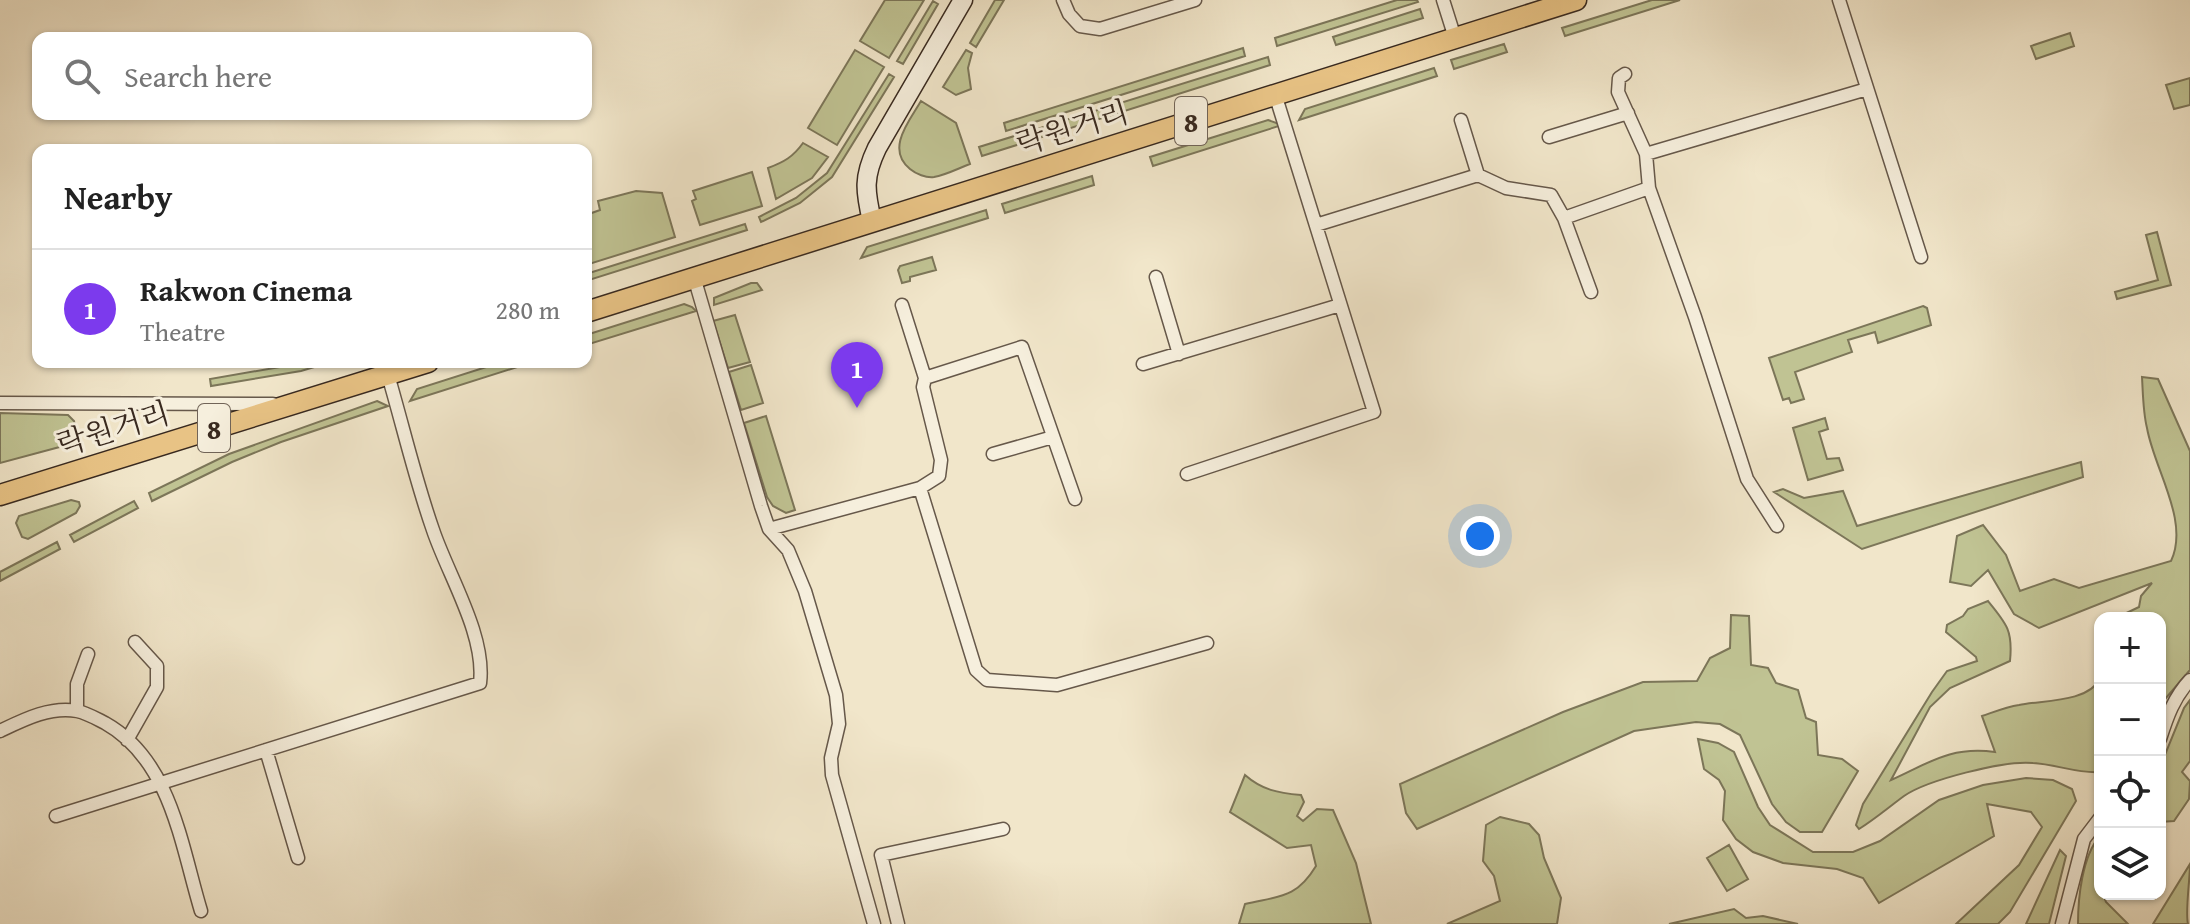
<!DOCTYPE html>
<meta charset="utf-8">
<style>
body{margin:0;font-family:"Gentium Book Plus","Noto Serif KR",serif;background:#f2f2f2;color:#222}
.controls{position:absolute;right:24px;bottom:24px;display:grid;overflow:hidden;border-radius:16px;box-shadow:0 2px 6px #0004}
.controls button{width:72px;height:72px;display:grid;place-items:center;padding:0;border:0;border-bottom:2px solid #e0e0e0;background:#fff;color:#222;font:40px sans-serif}
.you{position:absolute;left:1480px;top:536px;width:28px;height:28px;margin:-20px;border:6px solid #fff;border-radius:50%;background:#1a73e8;box-shadow:0 0 0 12px #1a73e833}
.badge{display:grid;place-items:center;width:52px;height:52px;border-radius:50%;background:#7c3aed;color:#fff;font-size:26px;font-weight:700}
.pin{position:absolute;translate:-50% -66px;filter:drop-shadow(0 2px 4px #0008)}
.pin::after{content:'';position:absolute;top:42px;width:28px;height:24px;background:inherit;clip-path:polygon(0 0,100% 0,50% 100%)}
.list{margin:0;padding:0;list-style:none}
h2{display:flex;justify-content:space-between;align-items:center;height:104px;margin:0;padding:0 32px;font-size:34px}
h2 small{font-size:26px;font-weight:400;color:#767676}
.list li{display:grid;grid-template-columns:52px 1fr auto;gap:24px;align-items:center;box-sizing:border-box;height:120px;padding:0 32px;border-top:2px solid #e0e0e0}
.list b{display:block;font-size:30px;white-space:nowrap}
.list p{margin:0;font-size:26px;white-space:nowrap;color:#767676}
.list em{font-size:26px;font-style:normal;color:#767676}
.icon{flex:none;width:44px;height:44px;fill:none;stroke:currentColor;stroke-width:2;stroke-linecap:round;stroke-linejoin:round}
.map{position:relative;flex:none;width:2190px;height:924px;overflow:hidden}
.search{position:absolute;background:#fff;box-shadow:0 2px 6px #0004;left:32px;top:32px;width:560px;height:88px;display:flex;align-items:center;gap:20px;box-sizing:border-box;padding:0 28px;border-radius:16px;color:#767676;font-size:30px}
.panel{position:absolute;background:#fff;box-shadow:0 2px 6px #0004;left:32px;top:144px;width:560px;height:224px;border-radius:16px}
.map>svg:first-child{display:block}
</style>
<div class="map">
<svg width="2190" height="924" viewBox="0 0 2190 924">
<rect width="100%" height="100%" fill="#f1e6ca"/>
<filter id="stains"><feTurbulence type="fractalNoise" baseFrequency=".0025" numOctaves="4"/><feColorMatrix values="0 0 0 0 .2 0 0 0 0 .09 0 0 0 0 .02 0 0 0 .5 -.17"/></filter>
<radialGradient id="worn" r=".72"><stop offset=".6" stop-color="#630" stop-opacity="0"/><stop offset="1" stop-color="#630" stop-opacity=".3"/></radialGradient>
<!-- green -->
<path fill="#c0c393" stroke="#7c7659" stroke-width="2" d="M 885,0 L 924,0 L 889,58 L 860,41 Z
M 995,0 L 1004,0 L 976,47 L 970,43 Z
M 1397,0 L 1417,0 L 1418,2 L 1277,46 L 1275,38 Z
M 1652,0 L 1680,0 L 1565,36 L 1562,28 Z
M 933,1 L 938,4 L 903,64 L 897,61 Z
M 1420,9 L 1423,18 L 1336,45 L 1333,37 Z
M 2070,33 L 2074,46 L 2036,59 L 2031,46 Z
M 1504,44 L 1507,52 L 1454,69 L 1451,60 Z
M 1243,48 L 1245,56 L 1006,131 L 1004,123 Z
M 855,50 L 884,67 L 837,145 L 808,128 Z
M 966,50 L 972,53 L 968,68 L 971,89 L 956,95 L 943,87 Z
M 1268,57 L 1270,65 L 982,156 L 979,147 Z
M 1434,68 L 1437,76 L 1299,120 L 1305,109 Z
M 889,74 L 894,77 L 832,177 L 800,203 L 761,222 L 759,217 L 796,198 L 827,173 Z
M 2190,78 L 2190,105 L 2174,109 L 2166,85 Z
M 921,101 L 956,123 L 970,164 C 959,168 946,175 934,177 C 926,178 916,174 910,169 C 885,149 910,120 921,101 Z
M 1268,120 L 1282,125 L 1153,166 L 1150,157 Z
M 803,143 L 828,157 L 812,178 L 776,199 L 768,168 C 784,162 793,157 803,143 Z
M 752,172 L 762,206 L 700,225 L 692,201 L 696,199 L 693,191 Z
M 1092,176 L 1094,185 L 1005,213 L 1002,204 Z
M 636,191 L 662,193 L 675,237 L 586,265 L 586,215 L 600,210 L 598,201 Z
M 986,210 L 988,218 L 861,258 L 867,247 Z
M 745,224 L 747,230 L 586,281 L 586,274 Z
M 2157,232 L 2171,285 L 2117,299 L 2115,292 L 2158,280 L 2146,235 Z
M 932,257 L 936,270 L 910,277 L 910,281 L 902,283 L 898,270 L 900,266 Z
M 751,283 L 757,283 L 762,290 L 714,305 L 714,298 Z
M 684,304 L 692,307 L 696,311 L 586,345 L 586,335 Z
M 1923,306 L 1927,308 L 1931,325 L 1878,343 L 1875,332 L 1848,340 L 1852,352 L 1795,372 L 1804,399 L 1791,403 L 1789,398 L 1783,400 L 1769,358 Z
M 735,315 L 750,362 L 728,368 L 713,321 Z
M 309,362 L 331,362 L 301,371 L 211,386 L 210,379 Z
M 502,362 L 533,362 L 410,401 L 417,389 Z
M 751,365 L 763,403 L 741,410 L 729,372 Z
M 2142,377 L 2158,379 L 2190,451 L 2190,670 L 2160,705 L 2160,618 L 2116,618 L 2139,607 L 2141,596 L 2152,583 L 2039,628 L 2014,614 L 1988,570 L 1971,586 L 1950,582 L 1957,536 L 1983,525 L 2006,555 L 2020,591 L 2054,579 L 2079,588 L 2171,561 C 2190,521 2154,469 2147,428 C 2143,412 2143,394 2142,377 Z
M 377,401 L 388,406 L 281,442 L 232,462 L 152,501 L 149,493 L 229,454 Z
M 0,413 L 68,415 L 74,421 C 77,432 77,438 67,445 L 0,463 Z
M 766,416 L 795,510 L 786,513 L 773,506 L 767,497 L 744,423 Z
M 1825,418 L 1828,429 L 1819,432 L 1827,459 L 1839,458 L 1843,470 L 1808,480 L 1793,428 Z
M 2081,462 L 2083,477 L 1862,549 L 1774,492 L 1783,489 L 1804,498 L 1843,491 L 1857,526 Z
M 71,500 L 79,502 L 80,506 L 76,513 L 28,539 L 22,537 L 16,523 L 19,516 Z
M 134,501 L 138,508 L 74,542 L 70,535 Z
M 57,542 L 60,549 L 0,581 L 0,572 Z
M 1988,601 C 2007,624 2013,631 2010,661 L 1950,688 L 1930,707 L 1891,780 C 1929,763 1950,746 1995,752 L 1982,716 C 1994,712 2006,707 2019,705 C 2042,700 2087,703 2100,679 L 2100,772 C 2079,774 2055,764 2033,763 C 2005,760 1927,780 1904,796 C 1889,807 1875,819 1859,829 L 1856,825 L 1863,804 L 1932,692 L 1947,671 L 1977,661 L 1976,657 L 1946,632 L 1947,625 L 1963,616 L 1968,609 Z
M 1731,615 L 1749,616 L 1751,665 L 1768,668 L 1776,683 L 1798,690 L 1806,718 L 1816,722 L 1818,755 L 1842,759 L 1858,771 L 1822,832 L 1800,832 L 1786,822 L 1772,804 L 1740,735 L 1720,724 L 1696,722 L 1634,731 L 1417,829 L 1406,813 L 1400,784 L 1563,712 L 1643,682 L 1697,681 L 1710,658 L 1730,648 Z
M 2190,700 L 2190,761 L 2182,772 L 2190,781 L 2189,799 L 2174,821 L 2160,822 L 2160,767 L 2184,708 Z
M 1698,739 L 1718,743 L 1734,752 L 1758,807 L 1770,825 L 1813,852 L 1853,852 L 1880,841 L 1939,800 L 1983,785 L 2026,778 L 2053,780 L 2072,789 L 2076,801 L 2010,912 L 1998,924 L 1956,924 L 2019,865 L 2042,827 L 2031,812 L 1987,804 L 1994,836 L 1879,903 L 1863,878 L 1837,869 L 1783,863 L 1753,852 L 1736,839 L 1723,820 L 1725,791 L 1719,780 L 1704,769 Z
M 1245,775 C 1262,790 1278,793 1301,795 L 1304,802 L 1297,816 L 1303,821 L 1317,809 L 1333,810 L 1356,863 L 1371,924 L 1239,924 L 1245,904 C 1279,896 1296,899 1316,866 L 1311,845 L 1287,848 L 1230,812 Z
M 1500,817 L 1529,824 L 1539,835 L 1544,858 L 1561,898 L 1557,924 L 1447,924 L 1500,901 L 1494,876 L 1483,861 L 1486,825 Z
M 2100,836 L 2100,894 L 2103,894 L 2106,902 L 2128,924 L 2078,924 C 2078,898 2082,856 2100,836 Z
M 1729,845 L 1748,879 L 1727,891 L 1707,858 Z
M 2060,850 L 2066,856 L 2049,924 L 2026,924 Z
M 2190,864 C 2190,880 2185,912 2188,924 L 2153,924 Z
M 1734,909 L 1746,918 L 1763,916 L 1798,924 L 1669,924 Z"/>
<g fill="none" stroke-linecap="round" stroke-linejoin="round">
<defs>
<path id="street" d="M 1063,0 L 1069,14 L 1080,26 L 1100,29 L 1195,0
M 1443,0 L 1455,38
M 1839,0 L 1921,257
M 1625,74 L 1619,78 L 1618,92 L 1646,154 L 1649,188 L 1695,317 L 1747,479 L 1777,526
M 1461,120 L 1478,175 L 1506,188 L 1551,195 L 1564,218 L 1591,292
M 1549,137 L 1628,113
M 1646,154 L 1867,89
M 1564,218 L 1649,188
M 1316,225 L 1478,175
M 694,277 L 761,506 L 769,529 L 788,550 L 805,591 L 836,695 L 839,724 L 831,758 L 832,775 L 874,924
M 1156,277 L 1179,354
M 902,305 L 925,378 L 923,387 L 941,460 L 939,476 L 920,488
M 1143,364 L 1340,305
M 925,378 L 1022,347 L 1075,499
M 0,403 L 273,404
M 993,454 L 1053,437
M 1187,474 L 1374,412 L 1275,94
M 769,529 L 920,488 L 976,670 L 987,680 L 1057,685 L 1207,643
M 77,711 L 77,684 L 88,654
M 0,731 C 23,720 50,706 77,711 C 87,713 97,719 105,723 C 171,760 181,845 201,911
M 2160,739 C 2167,717 2174,697 2190,680
M 127,740 L 157,687 L 157,666 L 135,642
M 266,750 L 298,858
M 56,816 L 480,683 C 486,635 448,575 433,530 C 415,479 403,426 388,375
M 898,924 L 881,855 L 1003,829
M 2062,924 L 2084,839 L 2100,818"/>
<path id="secondary" d="M 872,221 C 865,191 863,177 877,148 L 963,0"/>
<path id="primary" d="M 586,312 L 1576,0
M 0,495 L 428,362"/>
</defs>
<!-- street casing -->
<use href="#street" stroke="#66584a" stroke-width="15"/>
<!-- secondary casing -->
<use href="#secondary" stroke="#38291f" stroke-width="21"/>
<!-- primary casing -->
<use href="#primary" stroke="#38291f" stroke-width="23"/>
<!-- street -->
<use href="#street" stroke="#f6efdd" stroke-width="12"/>
<!-- secondary -->
<use href="#secondary" stroke="#f6efdd" stroke-width="18"/>
<!-- primary -->
<use href="#primary" stroke="#e8c385" stroke-width="20"/>
</g>
<g text-anchor="middle" dominant-baseline="central" stroke-width="6" stroke-linejoin="round" paint-order="stroke">
<!-- shield labels -->
<g fill="#f6efdd" stroke="#716458" stroke-width="2">
<rect x="1175" y="97" width="32" height="48" rx="6"/>
<rect x="198" y="404" width="32" height="48" rx="6"/>
</g>
<g font-size="28" font-weight="bold" fill="#38291f">
<text x="1191" y="121">8</text>
<text x="214" y="428">8</text>
</g>
<!-- street labels -->
<g font-size="30" fill="#38291f" stroke="#f6efdd">
<text transform="translate(1072 127) rotate(-17)">락원거리</text>
<text transform="translate(113 428) rotate(-17)">락원거리</text>
</g>
</g>
<rect width="100%" height="100%" filter="url(#stains)"/>
<rect width="100%" height="100%" fill="url(#worn)"/>
</svg>
<div class="controls">
<button>+</button>
<button>−</button>
<button><svg class="icon" aria-label="locate" viewBox="0 0 24 24"><circle cx="12" cy="12" r="6"/><path d="M12 2v4M12 18v4M2 12h4M18 12h4"/></svg></button>
<button><svg class="icon" aria-label="layers" viewBox="0 0 24 24"><path d="M12 4l9 5-9 5-9-5zM3 14l9 5 9-5"/></svg></button>
</div>
<div class="you"></div>
<div class="pin badge" style="left:857px;top:408px">1</div>
<div class="search"><svg class="icon" aria-label="search" viewBox="0 0 24 24"><circle cx="10" cy="10" r="6"/><path d="M15 15l6 6"/></svg>Search here</div>
<section class="panel">
<h2>Nearby<small></small></h2>
<ul class="list">
<li><span class="badge">1</span><div><b>Rakwon Cinema</b><p>Theatre</p></div><em>280 m</em></li>
</ul>
</section>
</div>
